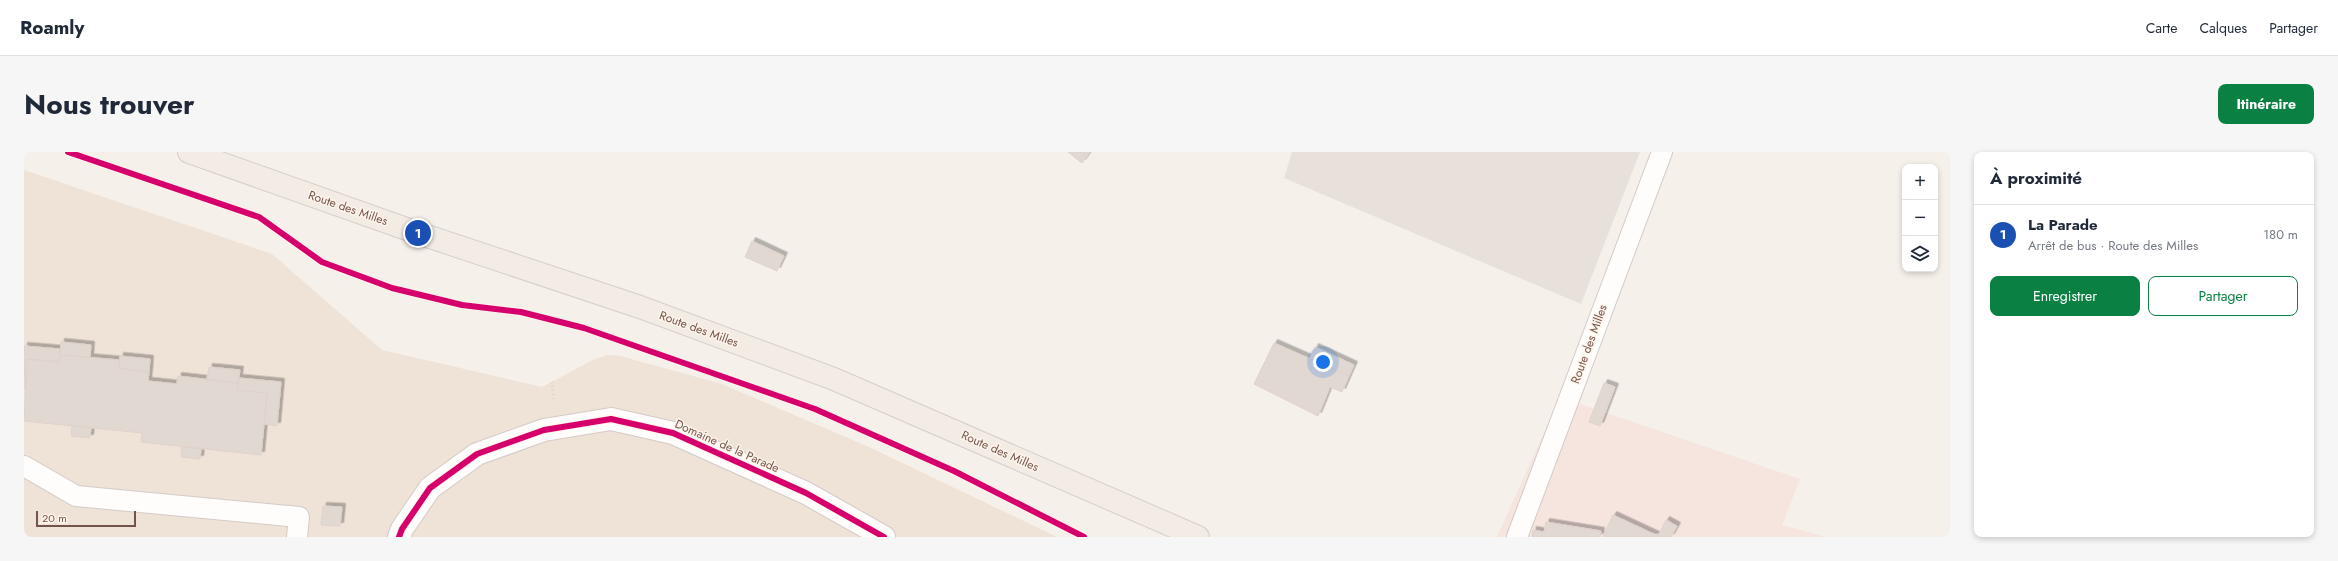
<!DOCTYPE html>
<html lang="fr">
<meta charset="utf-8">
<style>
body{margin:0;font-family:Jost,sans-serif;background:#f6f6f7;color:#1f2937}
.controls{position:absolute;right:12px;top:12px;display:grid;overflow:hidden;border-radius:8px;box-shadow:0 2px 6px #0003}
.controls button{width:36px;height:36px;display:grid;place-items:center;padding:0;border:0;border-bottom:1px solid #e0e1e3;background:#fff;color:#1f2937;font:20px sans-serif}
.scale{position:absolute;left:12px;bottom:10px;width:100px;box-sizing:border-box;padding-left:4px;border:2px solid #73544b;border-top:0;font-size:11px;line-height:14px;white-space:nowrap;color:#73544b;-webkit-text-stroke:3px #fef4eb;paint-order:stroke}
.you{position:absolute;left:1299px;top:210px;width:14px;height:14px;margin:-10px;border:3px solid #fff;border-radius:50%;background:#1a73e8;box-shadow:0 0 0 6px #1a73e833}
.badge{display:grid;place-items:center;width:26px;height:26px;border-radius:50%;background:#0b8043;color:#fff;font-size:13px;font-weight:700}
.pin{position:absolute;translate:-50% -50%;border:2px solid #fff;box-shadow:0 1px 4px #0006}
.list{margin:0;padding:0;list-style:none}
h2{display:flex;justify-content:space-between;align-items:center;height:52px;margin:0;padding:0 16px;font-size:17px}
h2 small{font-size:13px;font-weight:400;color:#747a83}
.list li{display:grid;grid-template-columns:26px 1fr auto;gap:12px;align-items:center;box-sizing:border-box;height:60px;padding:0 16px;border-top:1px solid #e0e1e3}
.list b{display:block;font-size:15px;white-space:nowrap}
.list p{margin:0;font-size:13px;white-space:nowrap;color:#747a83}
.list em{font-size:13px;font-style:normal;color:#747a83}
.actions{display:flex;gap:8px;padding:12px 16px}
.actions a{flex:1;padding:9px 0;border:1px solid #0b8043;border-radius:8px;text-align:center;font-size:14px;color:#0b8043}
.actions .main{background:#0b8043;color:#fff}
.icon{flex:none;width:22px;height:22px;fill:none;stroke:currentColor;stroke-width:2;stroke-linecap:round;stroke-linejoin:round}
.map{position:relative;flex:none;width:1926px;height:385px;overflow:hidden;border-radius:8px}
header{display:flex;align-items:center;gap:24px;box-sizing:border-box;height:56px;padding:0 20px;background:#fff;border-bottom:1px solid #e0e1e3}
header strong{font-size:19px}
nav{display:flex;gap:22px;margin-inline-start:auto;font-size:14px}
.intro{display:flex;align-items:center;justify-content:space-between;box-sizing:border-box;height:96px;padding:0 24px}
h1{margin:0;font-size:28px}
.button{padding:10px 18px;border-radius:8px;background:#0b8043;color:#fff;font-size:14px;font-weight:700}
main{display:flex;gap:24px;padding:0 24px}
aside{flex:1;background:#fff;border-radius:8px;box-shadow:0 2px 6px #0003}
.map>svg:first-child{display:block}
</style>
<header>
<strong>Roamly</strong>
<nav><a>Carte</a><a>Calques</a><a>Partager</a></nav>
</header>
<div class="intro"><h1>Nous trouver</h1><a class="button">Itinéraire</a></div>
<main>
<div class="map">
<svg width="1926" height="385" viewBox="0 0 1926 385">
<defs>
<filter id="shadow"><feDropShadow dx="3.5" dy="-3.5" stdDeviation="0" flood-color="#0004"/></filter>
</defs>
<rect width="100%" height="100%" fill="#f6f0ea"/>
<!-- residential -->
<path fill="#efe2d7" d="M 0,18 L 248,102 L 358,198 L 518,235 L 569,208 L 584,203 L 596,204 L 698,232 L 845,295 L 1033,385 L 0,385 Z"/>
<!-- commercial -->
<path fill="#f6e4de" d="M 1536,245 L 1776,327 L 1758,373 L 1802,385 L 1473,385 Z"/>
<!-- industrial -->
<path fill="#e8e0db" d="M 1268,0 L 1616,0 L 1557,152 L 1260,26 Z"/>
<!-- building -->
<path fill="#e2d8d2" stroke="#dfd2cc" filter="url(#shadow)" d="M 1044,0 L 1066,0 L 1058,11 Z
M 728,89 L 760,104 L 753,119 L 721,105 Z
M 37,190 L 67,193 L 66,205 L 36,203 Z
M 1250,191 L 1325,224 L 1318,240 L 1306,235 L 1294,264 L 1230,232 Z
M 0,194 L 36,197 L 35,210 L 3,207 L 1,238 Z
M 1291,195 L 1330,213 L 1325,224 L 1286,206 Z
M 36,203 L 96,208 L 95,216 L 125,220 L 124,229 L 153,232 L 154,224 L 214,231 L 213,238 L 243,241 L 237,303 L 117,290 L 118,281 L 0,269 L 3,207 L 35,210 Z
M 96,204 L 126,207 L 125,220 L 95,216 Z
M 185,215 L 216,218 L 214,231 L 183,227 Z
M 215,226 L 257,230 L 253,274 L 240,272 L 243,241 L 213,238 Z
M 1580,231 L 1591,235 L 1576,274 L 1565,270 Z
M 48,274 L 67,275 L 66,286 L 47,284 Z
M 158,295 L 177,297 L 176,307 L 157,305 Z
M 299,354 L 318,355 L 316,374 L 297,373 Z
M 1589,363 L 1634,384 L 1636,385 L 1579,385 Z
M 1642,368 L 1653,374 L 1647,385 L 1634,384 Z
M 1522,370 L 1577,379 L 1576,385 L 1508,385 L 1509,378 L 1520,380 Z"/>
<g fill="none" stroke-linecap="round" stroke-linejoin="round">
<defs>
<path id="lane" d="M 0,314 L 52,344 L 275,365 L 273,385
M 1493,385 L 1638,0"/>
<path id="street" d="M 375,385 L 378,377 L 406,336 L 453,302 L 520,278 L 587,267 L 649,281 L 782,341 L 860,385"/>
<path id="primary" d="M 165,0 L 394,81 L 616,155 L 810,227 L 1174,385"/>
</defs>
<!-- lane casing -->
<use href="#lane" stroke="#d4cbc7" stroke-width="22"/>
<!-- street casing -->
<use href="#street" stroke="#d4cbc7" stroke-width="24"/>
<!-- primary casing -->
<use href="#primary" stroke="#d8cdca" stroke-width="24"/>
<!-- path -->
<path stroke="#d9d0ce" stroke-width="2.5" stroke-dasharray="1 3" stroke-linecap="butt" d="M 528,230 L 530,248"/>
<!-- lane -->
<use href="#lane" stroke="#fefdfc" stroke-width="20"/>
<!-- street -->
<use href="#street" stroke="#fefdfc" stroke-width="22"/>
<!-- primary -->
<use href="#primary" stroke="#f2ece5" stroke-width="22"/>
<defs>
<path id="cycleway" d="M 44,0 L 235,65 L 298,110 L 368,136 L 438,153 L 497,160 L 560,176 L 791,257 L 930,319 L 1060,385
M 375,385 L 378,377 L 406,336 L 453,302 L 520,278 L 587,267 L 649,281 L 782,341 L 860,385"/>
</defs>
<!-- cycleway casing -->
<use href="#cycleway" stroke="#fef4eb" stroke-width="8"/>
<!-- cycleway -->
<use href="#cycleway" stroke="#d6006c" stroke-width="6"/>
</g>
<g text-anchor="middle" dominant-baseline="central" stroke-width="3" stroke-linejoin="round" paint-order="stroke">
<!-- street labels -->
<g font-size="12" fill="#73544b" stroke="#fef4eb">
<text transform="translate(324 56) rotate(19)">Route des Milles</text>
<text transform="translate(675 177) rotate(20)">Route des Milles</text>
<text transform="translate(1565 192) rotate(-70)">Route des Milles</text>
<text transform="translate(703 294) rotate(24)">Domaine de la Parade</text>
<text transform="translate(976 299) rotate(24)">Route des Milles</text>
</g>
</g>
</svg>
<div class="controls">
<button>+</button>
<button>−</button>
<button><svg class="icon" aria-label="layers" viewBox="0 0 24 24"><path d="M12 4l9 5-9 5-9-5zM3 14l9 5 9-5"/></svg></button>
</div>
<div class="scale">20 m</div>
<div class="you"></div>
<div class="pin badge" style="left:394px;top:81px;background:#1a4fb4">1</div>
</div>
<aside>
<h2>À proximité<small></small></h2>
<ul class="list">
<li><span class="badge" style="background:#1a4fb4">1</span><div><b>La Parade</b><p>Arrêt de bus · Route des Milles</p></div><em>180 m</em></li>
</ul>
<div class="actions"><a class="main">Enregistrer</a><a>Partager</a></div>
</aside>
</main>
